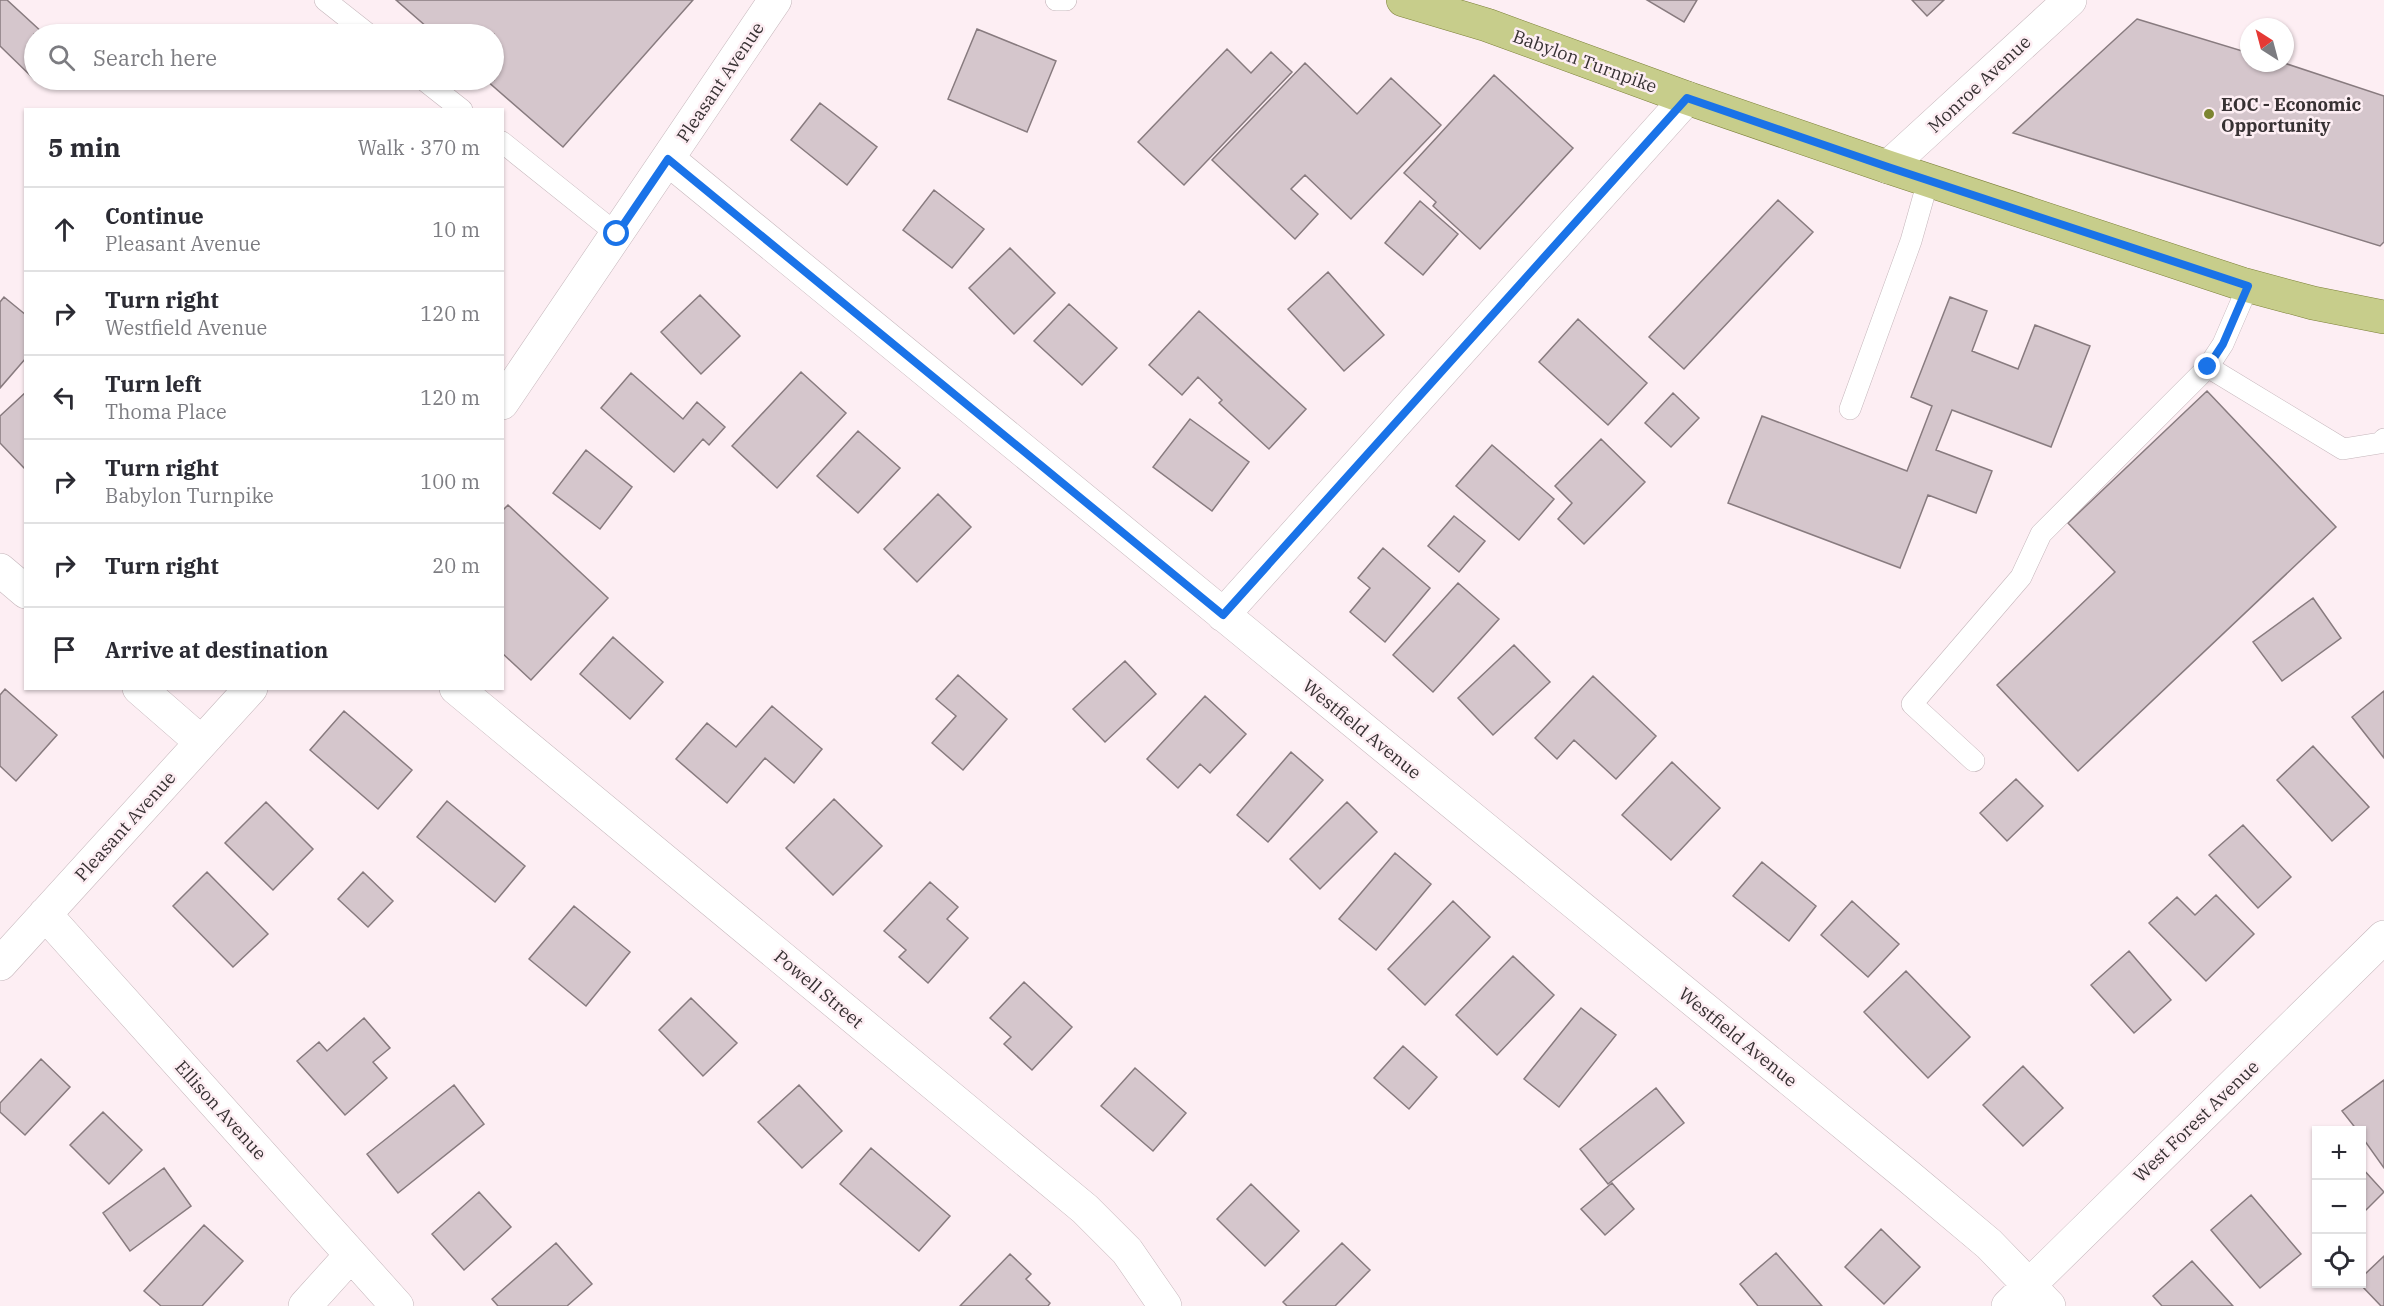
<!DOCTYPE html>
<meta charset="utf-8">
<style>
body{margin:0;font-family:"IBM Plex Serif",serif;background:#f2f2f3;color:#2b2b33}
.controls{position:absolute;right:18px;bottom:18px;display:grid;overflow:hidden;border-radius:0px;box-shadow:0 2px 4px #0004}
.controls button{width:54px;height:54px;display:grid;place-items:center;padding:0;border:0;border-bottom:2px solid #e1e1e2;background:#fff;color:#2b2b33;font:30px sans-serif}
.compass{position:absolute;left:2240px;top:18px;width:54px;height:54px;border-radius:50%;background:#fff;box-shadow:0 2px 4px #0004;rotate:324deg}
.stop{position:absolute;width:18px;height:18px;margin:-14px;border:4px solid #1a73e8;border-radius:50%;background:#fff}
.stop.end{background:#1a73e8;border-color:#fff;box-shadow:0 2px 6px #0008}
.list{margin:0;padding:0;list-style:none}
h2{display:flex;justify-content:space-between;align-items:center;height:78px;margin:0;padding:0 24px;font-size:26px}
h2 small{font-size:20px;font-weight:400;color:#7c7c81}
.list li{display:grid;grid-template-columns:39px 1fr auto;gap:18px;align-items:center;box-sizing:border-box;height:84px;padding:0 24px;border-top:2px solid #e1e1e2}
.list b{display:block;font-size:22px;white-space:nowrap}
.list p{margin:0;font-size:20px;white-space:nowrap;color:#7c7c81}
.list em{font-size:20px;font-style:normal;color:#7c7c81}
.icon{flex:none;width:33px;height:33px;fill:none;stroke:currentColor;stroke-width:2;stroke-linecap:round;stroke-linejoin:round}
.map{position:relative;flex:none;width:2384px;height:1306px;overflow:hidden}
.search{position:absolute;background:#fff;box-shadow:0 2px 4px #0004;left:24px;top:24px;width:480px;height:66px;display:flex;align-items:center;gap:15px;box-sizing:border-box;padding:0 21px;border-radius:33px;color:#7c7c81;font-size:22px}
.panel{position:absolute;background:#fff;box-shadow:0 2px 4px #0004;left:24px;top:108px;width:480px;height:582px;border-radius:0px}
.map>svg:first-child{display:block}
</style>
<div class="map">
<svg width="2384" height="1306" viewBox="0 0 2384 1306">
<rect width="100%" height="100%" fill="#fdeef3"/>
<!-- building -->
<path fill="#d5c6cc" stroke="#887b7f" stroke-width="1.5" d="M 0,0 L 7,0 L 44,34 L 34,34 L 34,79 L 0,46 Z
M 396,0 L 693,0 L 563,147 L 486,80 L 494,80 L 494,34 L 435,34 Z
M 1647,0 L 1697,0 L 1684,22 Z
M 1912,0 L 1944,0 L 1927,16 Z
M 2137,19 L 2249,53 L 2249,63 L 2284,63 L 2384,96 L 2384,242 L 2380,246 L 2013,133 Z
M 977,29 L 1056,61 L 1027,132 L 948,99 Z
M 1227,49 L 1251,73 L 1271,52 L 1292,72 L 1184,185 L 1138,142 Z
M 1305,63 L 1357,114 L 1391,78 L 1441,125 L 1351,219 L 1305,175 L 1291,189 L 1318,214 L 1295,239 L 1212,160 Z
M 1494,75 L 1573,148 L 1480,249 L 1433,206 L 1436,202 L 1404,173 Z
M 820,103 L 877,147 L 847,185 L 791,140 Z
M 934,190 L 984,229 L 952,268 L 903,230 Z
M 1778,200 L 1813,232 L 1684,369 L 1649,337 Z
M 1420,201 L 1458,234 L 1423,275 L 1385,243 Z
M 1010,248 L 1055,293 L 1014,334 L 969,288 Z
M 1328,272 L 1384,335 L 1344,371 L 1288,309 Z
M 700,295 L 740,336 L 701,374 L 661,332 Z
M 4,297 L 26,315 L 26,358 L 0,388 L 0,302 Z
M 1950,297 L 1987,311 L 1972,351 L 2018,369 L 2035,325 L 2090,346 L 2051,447 L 1952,410 L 1936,450 L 1992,471 L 1976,513 L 1928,495 L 1900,568 L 1728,503 L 1762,416 L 1907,471 L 1932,406 L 1911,397 Z
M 1069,304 L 1117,348 L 1082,385 L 1034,341 Z
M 1199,311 L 1306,409 L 1269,449 L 1219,403 L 1222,400 L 1198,377 L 1182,395 L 1149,365 Z
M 1578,319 L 1647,383 L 1608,425 L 1539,362 Z
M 801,372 L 846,413 L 777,488 L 732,446 Z
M 631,373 L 683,419 L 697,402 L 725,427 L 709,445 L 703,439 L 674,472 L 601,408 Z
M 2207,391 L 2336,527 L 2078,771 L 1997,685 L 2115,572 L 2068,523 Z
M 26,392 L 26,469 L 25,469 L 0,443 L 0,416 Z
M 1673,393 L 1699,418 L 1671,447 L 1645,423 Z
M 1190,419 L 1249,462 L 1212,511 L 1153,467 Z
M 858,431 L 900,468 L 858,513 L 817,476 Z
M 1601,439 L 1645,482 L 1584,544 L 1558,519 L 1572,503 L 1555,486 Z
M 1492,445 L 1554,499 L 1519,540 L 1456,486 Z
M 586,450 L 632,487 L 600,529 L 553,493 Z
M 938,494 L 971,527 L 917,582 L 884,549 Z
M 508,505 L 608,598 L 531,680 L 502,653 L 502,511 Z
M 1454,516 L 1485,541 L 1459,572 L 1428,546 Z
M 1383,548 L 1430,588 L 1385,642 L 1350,612 L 1370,588 L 1358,578 Z
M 1458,583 L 1499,619 L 1433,692 L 1393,655 Z
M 2313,598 L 2341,638 L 2282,681 L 2253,642 Z
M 613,637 L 663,682 L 630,719 L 580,674 Z
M 1514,645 L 1550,682 L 1493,735 L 1458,698 Z
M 1125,661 L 1156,694 L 1105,742 L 1073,709 Z
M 958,675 L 1007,719 L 963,770 L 932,743 L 956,716 L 936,699 Z
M 1593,676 L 1656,736 L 1616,779 L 1574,740 L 1557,759 L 1535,738 Z
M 5,689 L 57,735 L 16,781 L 0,766 L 0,695 Z
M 2384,691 L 2384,758 L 2352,717 Z
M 1205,696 L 1246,734 L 1210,773 L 1200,764 L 1178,788 L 1147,759 Z
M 772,706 L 822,749 L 794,783 L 765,758 L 727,803 L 676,759 L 707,723 L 736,747 Z
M 344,711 L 412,770 L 378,809 L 310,750 Z
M 2313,746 L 2369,807 L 2332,841 L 2277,780 Z
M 1291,752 L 1323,780 L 1268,842 L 1237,815 Z
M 1672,762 L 1720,808 L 1671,860 L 1622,815 Z
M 2016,779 L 2043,806 L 2007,841 L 1980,813 Z
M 834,799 L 882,846 L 833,895 L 786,848 Z
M 447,801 L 525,866 L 495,902 L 417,837 Z
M 266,802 L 313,849 L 273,890 L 225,843 Z
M 1347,802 L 1377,832 L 1320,889 L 1290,859 Z
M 2243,825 L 2291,877 L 2258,908 L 2209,855 Z
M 1395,853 L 1431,884 L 1376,950 L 1339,919 Z
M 1762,862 L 1816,906 L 1789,941 L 1733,896 Z
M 207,872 L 268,934 L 233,967 L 173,906 Z
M 363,872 L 393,901 L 368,927 L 338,899 Z
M 930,882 L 958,907 L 947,919 L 968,938 L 928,983 L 899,957 L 906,950 L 884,931 Z
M 2216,895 L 2254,934 L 2206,981 L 2149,923 L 2177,897 L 2195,915 Z
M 1453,901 L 1490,937 L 1425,1005 L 1388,969 Z
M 1852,901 L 1899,944 L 1868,977 L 1821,935 Z
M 574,906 L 630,952 L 586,1006 L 529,959 Z
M 2129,951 L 2171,1000 L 2134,1033 L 2091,985 Z
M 1513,956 L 1554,995 L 1497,1055 L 1456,1015 Z
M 1906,971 L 1970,1037 L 1928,1078 L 1864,1012 Z
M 1024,982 L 1072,1027 L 1032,1070 L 1004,1044 L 1011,1037 L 990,1018 Z
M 691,998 L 737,1043 L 703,1076 L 659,1030 Z
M 1581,1008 L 1616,1035 L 1559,1107 L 1524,1079 Z
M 364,1018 L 390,1048 L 373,1062 L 387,1078 L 345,1115 L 297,1061 L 319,1042 L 327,1051 Z
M 1403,1046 L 1437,1077 L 1409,1109 L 1374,1078 Z
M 41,1059 L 70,1087 L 25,1135 L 0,1112 L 0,1103 Z
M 2023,1066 L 2063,1108 L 2023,1146 L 1983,1105 Z
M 1135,1068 L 1186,1113 L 1153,1151 L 1101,1106 Z
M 2384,1080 L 2384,1168 L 2362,1137 L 2362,1130 L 2357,1130 L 2342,1111 Z
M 454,1085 L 484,1124 L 398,1193 L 367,1154 Z
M 799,1085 L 842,1131 L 802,1168 L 758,1122 Z
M 1656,1088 L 1684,1123 L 1608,1184 L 1580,1149 Z
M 103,1112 L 142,1150 L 109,1184 L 70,1145 Z
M 871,1148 L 950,1216 L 919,1251 L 840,1184 Z
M 164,1168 L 191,1206 L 130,1251 L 103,1213 Z
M 2362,1168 L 2384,1192 L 2362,1214 Z
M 1612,1183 L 1634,1209 L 1605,1235 L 1581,1209 Z
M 1251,1184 L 1299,1231 L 1265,1266 L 1217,1219 Z
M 479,1192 L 511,1227 L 464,1270 L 432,1234 Z
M 2251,1195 L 2301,1254 L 2260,1288 L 2211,1230 Z
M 204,1225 L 243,1261 L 202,1306 L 161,1306 L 144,1291 Z
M 1881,1229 L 1920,1267 L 1884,1304 L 1845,1267 Z
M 556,1243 L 592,1284 L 567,1306 L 498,1306 L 492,1299 Z
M 1342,1243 L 1370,1270 L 1335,1306 L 1287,1306 L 1283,1302 Z
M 1776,1253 L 1822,1306 L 1758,1306 L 1740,1284 Z
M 1010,1254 L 1031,1274 L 1026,1279 L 1050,1303 L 1048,1306 L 960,1306 Z
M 2384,1256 L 2384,1306 L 2381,1306 L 2360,1284 L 2362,1277 Z
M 2192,1261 L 2233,1306 L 2162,1306 L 2153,1296 Z"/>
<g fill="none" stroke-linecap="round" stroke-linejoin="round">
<defs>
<path id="service" d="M 325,0 L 368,34
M 1056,0 L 1066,0
M 424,80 L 462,110
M 502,142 L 617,234
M 2208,367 L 2223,344 L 2248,286
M 1850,409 L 1911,241 L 1928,181
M 1974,761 L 1912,704 L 2021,577 L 2041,534 L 2208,367 L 2343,449 L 2380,443 L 2384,439"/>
<path id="minor" d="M 668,159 L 1908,1176 L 1989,1244 L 2049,1306
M 1888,167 L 2070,0
M 502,403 L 775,0
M 0,570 L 26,592
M 1223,615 L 1687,98
M 139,688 L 201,742
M 456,688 L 1085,1209 L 1127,1251 L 1165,1306
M 45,914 L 397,1306
M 0,964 L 251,688
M 305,1306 L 351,1255
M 2008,1306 L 2384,937"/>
<path id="primary" d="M 1403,0 L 1487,25 L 1687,98 L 1888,167 L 2242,284 L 2313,303 L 2384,317"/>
</defs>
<!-- service casing -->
<use href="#service" stroke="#c5b6bb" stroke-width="22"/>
<!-- minor casing -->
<use href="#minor" stroke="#c5b6bb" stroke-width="34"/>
<!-- primary casing -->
<use href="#primary" stroke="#7d813a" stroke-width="34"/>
<!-- service -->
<use href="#service" stroke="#fff" stroke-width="21"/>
<!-- minor -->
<use href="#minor" stroke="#fff" stroke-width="33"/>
<!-- primary -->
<use href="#primary" stroke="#c7cd8b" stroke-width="33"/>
</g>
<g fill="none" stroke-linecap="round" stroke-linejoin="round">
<!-- route -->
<path stroke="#1a73e8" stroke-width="8" d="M 617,234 L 668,159 L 1223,615 L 1687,98 L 1888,167 L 2248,286 L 2223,344 L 2208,367"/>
</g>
<!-- markers -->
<circle fill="#7d8531" stroke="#fdeef3" stroke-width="2" cx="2209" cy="114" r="6"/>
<g text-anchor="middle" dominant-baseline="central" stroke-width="5" stroke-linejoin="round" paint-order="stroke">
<!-- street labels -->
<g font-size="18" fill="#373133" stroke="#fdeef3">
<text transform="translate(1585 61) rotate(20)">Babylon Turnpike</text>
<text transform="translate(720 82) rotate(-56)">Pleasant Avenue</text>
<text transform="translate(1979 84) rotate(-43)">Monroe Avenue</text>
<text transform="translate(1362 729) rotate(39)">Westfield Avenue</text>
<text transform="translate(125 826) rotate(-48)">Pleasant Avenue</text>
<text transform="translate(819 989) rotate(40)">Powell Street</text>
<text transform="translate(1738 1037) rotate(39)">Westfield Avenue</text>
<text transform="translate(221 1110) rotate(48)">Ellison Avenue</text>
<text transform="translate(2196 1121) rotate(-44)">West Forest Avenue</text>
</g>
<!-- poi labels -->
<g font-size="18" font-weight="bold" fill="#373133" stroke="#fdeef3" text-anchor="start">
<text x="2221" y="104">EOC - Economic<tspan x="2221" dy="21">Opportunity</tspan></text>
</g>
</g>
</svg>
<div class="controls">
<button>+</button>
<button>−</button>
<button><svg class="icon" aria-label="locate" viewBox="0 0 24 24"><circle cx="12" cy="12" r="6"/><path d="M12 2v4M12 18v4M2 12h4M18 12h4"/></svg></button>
</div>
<svg class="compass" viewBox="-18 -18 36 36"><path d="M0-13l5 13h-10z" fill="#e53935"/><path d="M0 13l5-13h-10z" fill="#7c7c81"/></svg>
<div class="stop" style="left:617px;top:234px"></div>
<div class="stop end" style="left:2208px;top:367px"></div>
<div class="search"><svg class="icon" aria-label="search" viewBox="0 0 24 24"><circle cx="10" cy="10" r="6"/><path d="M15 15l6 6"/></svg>Search here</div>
<section class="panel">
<h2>5 min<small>Walk · 370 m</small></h2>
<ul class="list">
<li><svg class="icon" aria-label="ahead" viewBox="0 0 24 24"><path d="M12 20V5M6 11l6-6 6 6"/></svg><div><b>Continue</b><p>Pleasant Avenue</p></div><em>10 m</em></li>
<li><svg class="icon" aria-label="right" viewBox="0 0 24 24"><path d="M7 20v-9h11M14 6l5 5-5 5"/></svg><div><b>Turn right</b><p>Westfield Avenue</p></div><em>120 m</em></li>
<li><svg class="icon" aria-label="left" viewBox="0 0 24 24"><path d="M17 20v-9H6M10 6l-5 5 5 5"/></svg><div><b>Turn left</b><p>Thoma Place</p></div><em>120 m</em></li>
<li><svg class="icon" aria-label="right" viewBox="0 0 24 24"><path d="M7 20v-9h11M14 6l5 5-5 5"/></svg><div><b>Turn right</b><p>Babylon Turnpike</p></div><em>100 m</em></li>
<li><svg class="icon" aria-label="right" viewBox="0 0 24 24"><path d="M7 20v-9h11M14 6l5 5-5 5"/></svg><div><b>Turn right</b></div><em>20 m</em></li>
<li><svg class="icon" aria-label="arrive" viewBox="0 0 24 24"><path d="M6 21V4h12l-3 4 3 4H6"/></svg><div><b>Arrive at destination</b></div></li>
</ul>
</section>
</div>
